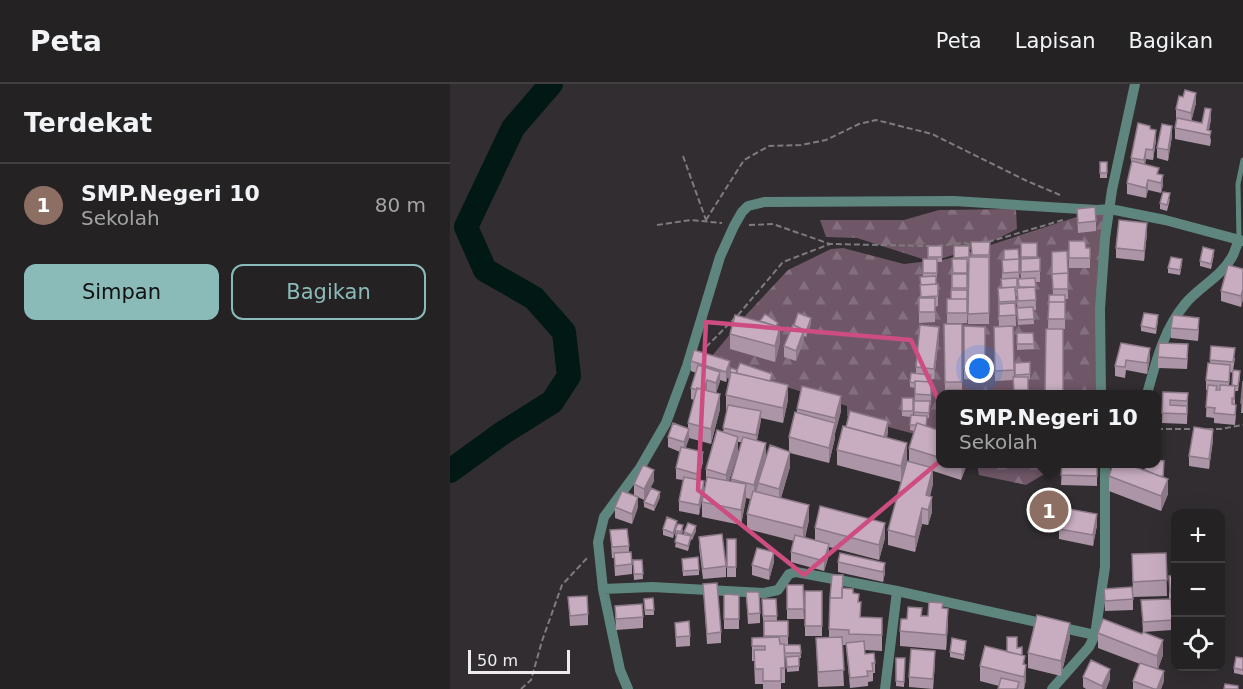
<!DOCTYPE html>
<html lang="id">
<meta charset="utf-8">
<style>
body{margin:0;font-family:"DejaVu Sans",sans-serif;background:#312f31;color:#f1f3f6}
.controls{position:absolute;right:18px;bottom:18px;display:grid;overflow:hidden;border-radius:12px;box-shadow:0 6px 24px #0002}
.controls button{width:54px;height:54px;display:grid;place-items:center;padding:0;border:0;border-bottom:2px solid #423f41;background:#252224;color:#f1f3f6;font:30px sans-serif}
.scale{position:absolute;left:18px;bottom:15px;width:102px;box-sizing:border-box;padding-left:6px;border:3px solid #eeebed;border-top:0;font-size:16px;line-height:21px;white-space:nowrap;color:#eeebed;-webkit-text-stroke:4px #312d30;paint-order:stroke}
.you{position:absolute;left:530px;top:285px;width:21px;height:21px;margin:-15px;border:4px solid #fff;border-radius:50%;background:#1a73e8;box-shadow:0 0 0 9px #1a73e833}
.badge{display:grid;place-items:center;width:39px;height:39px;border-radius:50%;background:#8bbbb9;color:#fff;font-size:20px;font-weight:700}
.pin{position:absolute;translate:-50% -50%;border:3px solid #fff;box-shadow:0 2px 6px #0006}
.popup{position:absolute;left:486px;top:306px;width:225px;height:78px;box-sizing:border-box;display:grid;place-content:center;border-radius:12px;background:#252224;filter:drop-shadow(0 2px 4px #0005);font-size:20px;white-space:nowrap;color:#a3a4a6}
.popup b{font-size:22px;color:#f1f3f6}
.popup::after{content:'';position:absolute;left:50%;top:100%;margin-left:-12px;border:12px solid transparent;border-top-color:#252224}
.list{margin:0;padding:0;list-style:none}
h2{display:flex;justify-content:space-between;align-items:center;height:78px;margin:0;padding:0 24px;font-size:26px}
h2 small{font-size:20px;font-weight:400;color:#a3a4a6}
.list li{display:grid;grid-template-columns:39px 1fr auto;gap:18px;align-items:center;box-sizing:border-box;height:84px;padding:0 24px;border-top:2px solid #423f41}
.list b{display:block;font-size:22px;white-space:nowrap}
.list p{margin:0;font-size:20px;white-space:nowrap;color:#a3a4a6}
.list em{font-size:20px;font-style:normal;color:#a3a4a6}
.actions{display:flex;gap:12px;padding:18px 24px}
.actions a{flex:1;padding:14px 0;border:2px solid #8bbbb9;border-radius:12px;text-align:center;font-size:21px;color:#8bbbb9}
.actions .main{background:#8bbbb9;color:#111}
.icon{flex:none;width:33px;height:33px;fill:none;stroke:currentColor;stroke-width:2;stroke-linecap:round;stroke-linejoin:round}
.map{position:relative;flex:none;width:793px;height:605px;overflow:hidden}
header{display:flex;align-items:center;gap:36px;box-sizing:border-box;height:84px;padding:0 30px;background:#252224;border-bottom:2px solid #423f41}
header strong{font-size:28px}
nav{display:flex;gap:33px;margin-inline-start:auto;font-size:21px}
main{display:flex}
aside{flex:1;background:#252224}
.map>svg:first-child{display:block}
</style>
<header>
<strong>Peta</strong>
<nav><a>Peta</a><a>Lapisan</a><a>Bagikan</a></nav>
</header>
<main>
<aside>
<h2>Terdekat<small></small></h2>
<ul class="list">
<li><span class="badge" style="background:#8d6e63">1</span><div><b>SMP.Negeri 10</b><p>Sekolah</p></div><em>80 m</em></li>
</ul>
<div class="actions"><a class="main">Simpan</a><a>Bagikan</a></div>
</aside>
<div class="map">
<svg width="793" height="605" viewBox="0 0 793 605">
<defs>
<pattern id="forest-firs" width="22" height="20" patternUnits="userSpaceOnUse" patternTransform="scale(1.5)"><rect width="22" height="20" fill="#6f5768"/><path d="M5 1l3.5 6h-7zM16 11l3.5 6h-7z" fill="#846f7e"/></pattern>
</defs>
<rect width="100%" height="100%" fill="#312d30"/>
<!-- built -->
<path fill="#3d333a" d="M 590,405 L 615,409 L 608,448 L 583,444 Z"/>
<!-- forest -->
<path fill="url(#forest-firs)" d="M 566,125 L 567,145 L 535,161 L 484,177 L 497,175 L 645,127 L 657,129 L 646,276 L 646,310 L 491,310 L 491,357 L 397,332 L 397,322 L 257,278 L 296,231 L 338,186 L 381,165 L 393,164 L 454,180 L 479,177 L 407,154 L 376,153 L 370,136 L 454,136 L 489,126 Z
M 527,380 L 611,380 L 576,401 L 529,391 Z"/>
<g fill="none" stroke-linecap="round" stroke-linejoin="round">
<!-- river -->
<path stroke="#011815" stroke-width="24" d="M 0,387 L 51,350 L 102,318 L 119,292 L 114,248 L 84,214 L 35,186 L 16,143 L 63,44 L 101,0"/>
<!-- path -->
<path stroke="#7f7b7e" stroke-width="2" stroke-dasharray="6 3" stroke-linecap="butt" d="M 233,72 L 256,136
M 256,136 L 294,76 L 319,62 L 351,61 L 376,56 L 409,40 L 426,36 L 482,50 L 577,97 L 610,111
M 207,141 L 241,136 L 272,139
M 299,141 L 323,140 L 380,160
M 538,158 L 613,136
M 487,162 L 514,159 L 524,161
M 256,263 L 288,231 L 333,178 L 380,160 L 479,162
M 707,345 L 746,345
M 757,345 L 770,345 L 793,341
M 71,605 L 81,596 L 92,557 L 112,501 L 138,473"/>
<!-- service -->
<path stroke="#5f867e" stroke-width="5" d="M 789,156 L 788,100 L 793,76"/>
<!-- minor -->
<path stroke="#5f867e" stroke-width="10" d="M 651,310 L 650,225 L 655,154 L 662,106 L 685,0
M 697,310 C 706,278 713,247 735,220 C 749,203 771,193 782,173 C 785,168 786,162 789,156
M 153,505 L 202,503 L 314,509 L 328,506 L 339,490 L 346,488 L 447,507
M 178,605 L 170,586 L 153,505 L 148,458 L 154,433 L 190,384 L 216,339 L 237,282 L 270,173 L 284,142 L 292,128 L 298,122 L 314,118 L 504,117 L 647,126 L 660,125 L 715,136 L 793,157
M 435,605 L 447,507 L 645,551
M 602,605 L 639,563 L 645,551 L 655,483 L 655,380"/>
</g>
<!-- wall -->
<path fill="#ac95a6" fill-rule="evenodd" d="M 746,19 L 741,37 L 752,39 L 761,35 L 759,46 L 761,57 L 760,62 L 725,55 L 725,44 L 727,35 L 726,35 L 726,25 Z
M 700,45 L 706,56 L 703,76 L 696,75 L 695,80 L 709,90 L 713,101 L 711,109 L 698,106 L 696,114 L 677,110 L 677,99 L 681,82 L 681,74 Z
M 722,52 L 718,77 L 707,74 L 707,64 Z
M 650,78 L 657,78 L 657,94 L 650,94 Z
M 720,115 L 717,127 L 710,125 L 710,119 Z
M 627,125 L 646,137 L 646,147 L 628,149 Z
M 697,149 L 694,177 L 666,174 L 666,164 Z
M 619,157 L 636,164 L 640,164 L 640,184 L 619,184 Z
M 521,158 L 540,158 L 539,240 L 518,240 L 519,179 L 517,179 L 517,239 L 497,239 L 497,215 L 501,215 L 502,175 L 504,175 L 504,162 L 519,173 L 522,173 Z
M 571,159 L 587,159 L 587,174 L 590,187 L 590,198 L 585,198 L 586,226 L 583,226 L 584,240 L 568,241 L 567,212 L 565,212 L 566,242 L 549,243 L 548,204 L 551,204 L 552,195 L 552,176 L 554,176 L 568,165 L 569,194 L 571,194 Z
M 478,162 L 492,162 L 492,178 L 487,178 L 487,194 L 486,194 L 486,200 L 488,200 L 488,222 L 485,223 L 485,238 L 469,239 L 469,214 L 470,214 L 470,193 L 473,193 L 473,175 L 478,175 Z
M 617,167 L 618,215 L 615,215 L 615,245 L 598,245 L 599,211 L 603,211 L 602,168 Z
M 764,171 L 761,185 L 750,182 L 750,177 Z
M 732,180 L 730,191 L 718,189 L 718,184 Z
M 793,185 L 793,215 L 791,223 L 771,217 L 771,207 Z
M 708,236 L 706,250 L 691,247 L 691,242 Z
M 310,237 L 328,242 L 330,258 L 325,278 L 280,265 L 280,250 Z
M 361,240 L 356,253 L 354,252 L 354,256 L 346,277 L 334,273 L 334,262 Z
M 494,240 L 512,240 L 512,310 L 495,308 Z
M 514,242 L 535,243 L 535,296 L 514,295 Z
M 563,242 L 564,293 L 565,293 L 565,279 L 580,278 L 580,295 L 578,296 L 578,310 L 564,310 L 564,296 L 545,297 L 544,243 Z
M 721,244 L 749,244 L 748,257 L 721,254 Z
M 567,249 L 583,249 L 584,265 L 567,266 Z
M 489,253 L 484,295 L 481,295 L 481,321 L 479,321 L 479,334 L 476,334 L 476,342 L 491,347 L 491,380 L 517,380 L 511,396 L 483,387 L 483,400 L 480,412 L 482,428 L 478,441 L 472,440 L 465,468 L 438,461 L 438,446 L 459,378 L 459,364 L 464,347 L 460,346 L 461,333 L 452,332 L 452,314 L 463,314 L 463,331 L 464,331 L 465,304 L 460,303 L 460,298 L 466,289 L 466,283 Z
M 761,262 L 785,274 L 783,287 L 790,292 L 788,307 L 785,307 L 785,321 L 786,331 L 785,341 L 764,339 L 764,334 L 756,333 L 757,306 L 756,306 L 756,296 L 760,279 ZM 780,288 L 783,289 L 782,302 L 779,302 Z
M 700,264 L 700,274 L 697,290 L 676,286 L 675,294 L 665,292 L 665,282 Z
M 738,271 L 737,285 L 708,284 L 708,273 Z
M 241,277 L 280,287 L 322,297 L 338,316 L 333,339 L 311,334 L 307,357 L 316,374 L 339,367 L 339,353 L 347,329 L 347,325 L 391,327 L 385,349 L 385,354 L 379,379 L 340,369 L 340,383 L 331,414 L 359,436 L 355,454 L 365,456 L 365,444 L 435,454 L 429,476 L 379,463 L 379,471 L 374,487 L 341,478 L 341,468 L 344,457 L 297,445 L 297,430 L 300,415 L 296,414 L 291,441 L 252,433 L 252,418 L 256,398 L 256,385 L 273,348 L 277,327 L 276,326 L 276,311 L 279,297 L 278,292 L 276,298 L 270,296 L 266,309 L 257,307 L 270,325 L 261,360 L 239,354 L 235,364 L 253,378 L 248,396 L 254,397 L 249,431 L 229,427 L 229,417 L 233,396 L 226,395 L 226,384 L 230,368 L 218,363 L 218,353 L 238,345 L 238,339 L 244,316 L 241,315 L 241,304 L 246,289 L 241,287 ZM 288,358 L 292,358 L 281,397 L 279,397 L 288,368 Z
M 793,297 L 793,329 L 791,329 Z
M 713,308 L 738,309 L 737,340 L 712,339 Z
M 438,347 L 437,354 L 457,374 L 451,398 L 387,381 L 387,366 Z
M 763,356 L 759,385 L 739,382 L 739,372 Z
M 589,380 L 610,380 L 589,381 Z
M 614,380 L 639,380 L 639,382 L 647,382 L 647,402 L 611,401 L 612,381 L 614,382 Z
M 695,386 L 714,387 L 713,393 L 718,410 L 711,427 L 659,407 L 659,392 Z
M 204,397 L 194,416 L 184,411 L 184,400 Z
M 210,413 L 204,427 L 194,423 L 194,418 Z
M 165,423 L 188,423 L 182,440 L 165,434 Z
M 647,441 L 643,462 L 609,455 L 609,445 Z
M 227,442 L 233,446 L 232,450 L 234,451 L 234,448 L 246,447 L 242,456 L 241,455 L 238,467 L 225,463 L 227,452 L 225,452 L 226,444 L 223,454 L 213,451 L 213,445 Z
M 160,446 L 179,462 L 179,468 L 182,480 L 182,490 L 165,492 L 164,474 L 162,474 Z
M 249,453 L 276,482 L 276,493 L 253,495 L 249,463 Z
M 277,455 L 286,455 L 286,493 L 277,493 Z
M 716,469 L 717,512 L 683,513 L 682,470 Z
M 232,475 L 249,486 L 249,491 L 233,492 Z
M 183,476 L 192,476 L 193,495 L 184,496 Z
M 324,478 L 319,496 L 302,491 L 302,481 Z
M 388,478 L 435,479 L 435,489 L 433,498 L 388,488 Z
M 719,492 L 726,492 L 726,518 L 721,518 L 722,546 L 693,548 L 713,571 L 708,585 L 714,597 L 711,605 L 683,605 L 683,597 L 690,580 L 648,564 L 648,549 L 692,550 L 693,548 L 691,516 L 719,515 Z
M 253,500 L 271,548 L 271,559 L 257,560 Z
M 337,501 L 353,501 L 354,535 L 337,535 Z
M 393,504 L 403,509 L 409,518 L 411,533 L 432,534 L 432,567 L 415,566 L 415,570 L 425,579 L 425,589 L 423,589 L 423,597 L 418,598 L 418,602 L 400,604 L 396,561 L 392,561 L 394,602 L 368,603 L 366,554 L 379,554 L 379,545 Z
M 654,505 L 683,515 L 683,526 L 655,527 Z
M 355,507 L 372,507 L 372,552 L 355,552 Z
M 296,508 L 310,529 L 310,539 L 298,540 Z
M 274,510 L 289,511 L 289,545 L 274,545 Z
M 118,513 L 138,530 L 138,541 L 120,542 Z
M 203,514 L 204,531 L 195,531 L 194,515 Z
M 312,515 L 326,515 L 327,537 L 338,537 L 338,561 L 350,561 L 351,574 L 349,574 L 349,587 L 337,588 L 336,574 L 335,574 L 335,599 L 331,599 L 331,605 L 313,605 L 313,600 L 305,600 L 304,577 L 302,577 L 302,554 L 314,554 Z
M 165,522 L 193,533 L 193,544 L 166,546 Z
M 493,524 L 498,540 L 496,566 L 450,562 L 450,547 L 457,535 L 472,532 L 478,532 Z
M 225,539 L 240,552 L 240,562 L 226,563 Z
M 620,554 L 611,592 L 578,584 L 578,569 Z
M 516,562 L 514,576 L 500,573 L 500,568 Z
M 567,564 L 572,571 L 575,581 L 576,596 L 574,605 L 548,605 L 549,602 L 530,597 L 530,582 L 557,568 Z
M 446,574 L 455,574 L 454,603 L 446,602 Z
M 793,574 L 793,591 L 784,589 L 784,584 Z
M 485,577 L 483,605 L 459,603 L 459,593 Z
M 633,593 L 660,595 L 656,605 L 636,605 L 633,603 Z"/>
<!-- shaded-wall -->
<path fill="#8c7987" d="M 746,9 L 746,19 L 741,39 L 741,29 Z
M 761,25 L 761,35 L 758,51 L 757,46 Z
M 722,42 L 722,52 L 718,77 L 718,66 Z
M 706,46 L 706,56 L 703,76 L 703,66 Z
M 696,65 L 696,75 L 694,86 L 694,76 Z
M 713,91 L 713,101 L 711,109 L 711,99 Z
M 698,96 L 698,106 L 696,114 L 696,104 Z
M 697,139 L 697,149 L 694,177 L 694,167 Z
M 793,205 L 793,215 L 791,223 L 791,212 Z
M 361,234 L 361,240 L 356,253 L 356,248 Z
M 330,243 L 330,258 L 325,278 L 325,262 Z
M 489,243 L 489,253 L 484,295 L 484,285 Z
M 354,246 L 354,256 L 346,277 L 346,267 Z
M 700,264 L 700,274 L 697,290 L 697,279 Z
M 280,277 L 280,287 L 276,298 L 276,288 Z
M 270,288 L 270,298 L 266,309 L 266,299 Z
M 257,296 L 257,306 L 253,319 L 253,308 Z
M 338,301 L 338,316 L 333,339 L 333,324 Z
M 270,310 L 270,325 L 261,360 L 261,345 Z
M 391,312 L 391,327 L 385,350 L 385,334 Z
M 311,327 L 311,337 L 306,361 L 306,351 Z
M 438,337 L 438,347 L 434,366 L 434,356 Z
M 385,339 L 385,354 L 379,379 L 379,364 Z
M 239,345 L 239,355 L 234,369 L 234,358 Z
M 763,346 L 763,356 L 759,385 L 759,375 Z
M 288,353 L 288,368 L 276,406 L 276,391 Z
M 316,359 L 316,374 L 304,416 L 304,401 Z
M 457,359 L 457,374 L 451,398 L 451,382 Z
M 253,368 L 253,378 L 247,400 L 247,390 Z
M 340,368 L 340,383 L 329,420 L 329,405 Z
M 512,380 L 517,380 L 511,396 Z
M 483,384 L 483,400 L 476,426 L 476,411 Z
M 204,386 L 204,397 L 194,416 L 194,405 Z
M 718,395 L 718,410 L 711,427 L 711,412 Z
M 254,397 L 254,408 L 249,431 L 249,421 Z
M 296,400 L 296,416 L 291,441 L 291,426 Z
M 210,408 L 210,413 L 204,427 L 204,422 Z
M 188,413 L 188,423 L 182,440 L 182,430 Z
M 482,413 L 482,428 L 478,441 L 478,426 Z
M 359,421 L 359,436 L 353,459 L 353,444 Z
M 472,424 L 472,440 L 465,468 L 465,453 Z
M 647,430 L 647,441 L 643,462 L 643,451 Z
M 227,437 L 227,442 L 223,454 L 223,449 Z
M 435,439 L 435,454 L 429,476 L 429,461 Z
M 246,442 L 246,447 L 242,456 L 242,451 Z
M 379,460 L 379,471 L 374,487 L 374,477 Z
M 324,468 L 324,478 L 319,496 L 319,486 Z
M 773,469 L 773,479 L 771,486 L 771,476 Z
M 435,479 L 435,489 L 433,498 L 433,488 Z
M 498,525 L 498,540 L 496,566 L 496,551 Z
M 620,539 L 620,554 L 611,592 L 611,577 Z
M 713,556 L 713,571 L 707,587 L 707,572 Z
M 485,567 L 485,577 L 483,605 L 483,595 Z
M 576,581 L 576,596 L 574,605 L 574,593 Z
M 660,585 L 660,595 L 656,605 L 652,605 L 652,602 Z
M 714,587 L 714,597 L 711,605 L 707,605 Z"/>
<!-- building -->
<path fill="#c8adc1" stroke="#8c7987" stroke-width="1.5" d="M 735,6 L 746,9 L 741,29 L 726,25 L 729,12 L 733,13 Z
M 755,24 L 761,25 L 757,46 L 761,47 L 760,51 L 725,44 L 727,34 L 752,39 Z
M 688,39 L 700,42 L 700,45 L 706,46 L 703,66 L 696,65 L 694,76 L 681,74 Z
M 712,40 L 722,42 L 718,66 L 707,64 Z
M 682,77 L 709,84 L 707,90 L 713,91 L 711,99 L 698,96 L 696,104 L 677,99 Z
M 650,78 L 657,78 L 657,89 L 650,89 Z
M 713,108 L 720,109 L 717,121 L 710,119 Z
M 645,123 L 646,137 L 628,139 L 627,125 Z
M 669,136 L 697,139 L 694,167 L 666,164 Z
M 619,157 L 635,157 L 636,164 L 640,164 L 640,174 L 619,174 Z
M 521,158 L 540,158 L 539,171 L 522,171 Z
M 571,159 L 587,159 L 587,173 L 571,173 Z
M 478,162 L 492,162 L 492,173 L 478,173 Z
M 504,162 L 519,162 L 519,173 L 504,174 Z
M 753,163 L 764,166 L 761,180 L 750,177 Z
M 568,165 L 569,175 L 554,176 L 554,166 Z
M 617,167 L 618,189 L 602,190 L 602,195 L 602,168 Z
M 519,173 L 539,173 L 539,229 L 518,230 Z
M 721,173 L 732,175 L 730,186 L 718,184 Z
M 590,174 L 590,187 L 571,188 L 571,175 Z
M 473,175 L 487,175 L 487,189 L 473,189 Z
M 502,175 L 517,175 L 517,189 L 503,189 Z
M 569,175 L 569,188 L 553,189 L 552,176 Z
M 778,181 L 793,185 L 793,205 L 791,212 L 771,207 Z
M 618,189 L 618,205 L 603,205 L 602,190 Z
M 502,190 L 517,190 L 517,204 L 502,204 Z
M 486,192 L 486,200 L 471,201 L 470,193 Z
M 567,194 L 567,207 L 565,207 L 565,203 L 552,204 L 551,195 Z
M 585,194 L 586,205 L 585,203 L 569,203 L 568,195 Z
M 488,200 L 488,212 L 471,213 L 470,201 Z
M 565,203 L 566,217 L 549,218 L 548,204 Z
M 585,203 L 586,216 L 568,217 L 567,204 Z
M 501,206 L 517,206 L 517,215 L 501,215 Z
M 599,211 L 615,211 L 615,224 L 615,218 L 599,218 Z
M 469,214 L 485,214 L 485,228 L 469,228 Z
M 497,215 L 517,215 L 517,229 L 497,229 Z
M 599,218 L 615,218 L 615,235 L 598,235 Z
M 565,219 L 566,231 L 549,232 L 549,220 Z
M 583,223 L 584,235 L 568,236 L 567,224 Z
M 348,229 L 361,234 L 356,248 L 354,247 L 354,246 L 344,241 Z
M 694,229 L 708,231 L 706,245 L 691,242 Z
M 315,230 L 328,239 L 326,242 L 310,237 Z
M 285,231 L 330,243 L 325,262 L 280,250 Z
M 723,231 L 749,234 L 748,246 L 721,244 Z
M 494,240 L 512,240 L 512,298 L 495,298 Z
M 343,241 L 354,246 L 346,267 L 334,262 Z
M 470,241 L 489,243 L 484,285 L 466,283 Z
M 514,242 L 535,243 L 535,285 L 514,285 Z
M 563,242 L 564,286 L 545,287 L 544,243 Z
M 596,245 L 613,245 L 613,310 L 595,310 Z
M 567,249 L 583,249 L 584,260 L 567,260 Z
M 671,259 L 700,264 L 697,279 L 676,276 L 675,283 L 665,282 Z
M 709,259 L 738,260 L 737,275 L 708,273 Z
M 761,262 L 785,264 L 783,278 L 760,276 Z
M 244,266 L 280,277 L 276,288 L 241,277 Z
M 580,278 L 580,290 L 565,291 L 565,279 Z
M 290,279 L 322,290 L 320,297 L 286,289 Z
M 758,279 L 780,281 L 779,298 L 756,296 Z
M 248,281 L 270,288 L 266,299 L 257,296 L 254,306 L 247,304 L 247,306 L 241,304 Z
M 281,284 L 287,286 L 287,289 L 281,288 L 280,292 L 278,292 Z
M 783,286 L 790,287 L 788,302 L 782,301 Z
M 281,288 L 338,301 L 333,324 L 276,311 Z
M 461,289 L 481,291 L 480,298 L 465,297 L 465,299 L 460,298 Z
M 563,293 L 578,293 L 578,306 L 564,306 Z
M 465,297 L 481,298 L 481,311 L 465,310 Z
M 793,297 L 793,319 L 791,319 Z
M 758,301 L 767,302 L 766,306 L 770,306 L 770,301 L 785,302 L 784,315 L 782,314 L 782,320 L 786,321 L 785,331 L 764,329 L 765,324 L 756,323 Z
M 352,302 L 391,312 L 385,334 L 347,325 Z
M 247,304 L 270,310 L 261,345 L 238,339 Z
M 496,306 L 512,306 L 512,310 L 496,310 Z
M 658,307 L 676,307 L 676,310 L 658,310 Z
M 713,308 L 738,309 L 737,317 L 720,316 L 720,321 L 737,322 L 737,330 L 712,329 Z
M 452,314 L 463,314 L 463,327 L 452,327 Z
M 464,317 L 480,317 L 479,329 L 464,328 Z
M 278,321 L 311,327 L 306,351 L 273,344 Z
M 400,327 L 438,337 L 434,353 L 396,343 Z
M 345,328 L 385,339 L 379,364 L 339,353 Z
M 461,331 L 477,332 L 476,342 L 467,339 L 466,341 L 460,341 Z
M 223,339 L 239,345 L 234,358 L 218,353 Z
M 467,339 L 491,347 L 491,374 L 459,364 Z
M 393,342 L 457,359 L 451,382 L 387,366 Z
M 744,343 L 763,346 L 759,375 L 739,372 Z
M 267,346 L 288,353 L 276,391 L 256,385 Z
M 293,353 L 316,359 L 304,401 L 281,395 Z
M 320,361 L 340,368 L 329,405 L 308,399 Z
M 231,363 L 253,368 L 247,390 L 226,384 Z
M 707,376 L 714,377 L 713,392 L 709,392 L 695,386 L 696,380 L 707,380 Z
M 457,377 L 483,384 L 476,411 L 482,413 L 478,426 L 472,424 L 465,453 L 438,446 Z
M 663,380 L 677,380 L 718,395 L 711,412 L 659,392 Z
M 193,381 L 204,386 L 194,405 L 184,400 Z
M 612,381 L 647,382 L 647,392 L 611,391 Z
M 234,393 L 254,397 L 249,421 L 229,417 Z
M 257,393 L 296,400 L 291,426 L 252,418 Z
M 201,404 L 210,408 L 204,422 L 194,418 Z
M 172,407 L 188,413 L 182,430 L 165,423 Z
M 303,407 L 359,421 L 353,444 L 297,430 Z
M 370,422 L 435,439 L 429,461 L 365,444 Z
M 613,424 L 647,430 L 643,451 L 609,445 Z
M 217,433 L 227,437 L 223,449 L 213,445 Z
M 238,439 L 246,442 L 242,451 L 234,448 Z
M 228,440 L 233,441 L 231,448 L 225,446 Z
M 177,445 L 179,462 L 162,463 L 160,446 Z
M 227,449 L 241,452 L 238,462 L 225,458 Z
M 272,450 L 276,482 L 253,485 L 249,453 Z
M 345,451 L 379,460 L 374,477 L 341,468 Z
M 277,455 L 286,455 L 286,483 L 277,483 Z
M 307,464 L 324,468 L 319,486 L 302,481 Z
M 181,468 L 182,480 L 165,482 L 164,469 Z
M 390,469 L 435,479 L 433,488 L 388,478 Z
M 716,469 L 717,496 L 683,498 L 682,470 Z
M 248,473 L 249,486 L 233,487 L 232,475 Z
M 183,476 L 192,476 L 193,490 L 184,490 Z
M 382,491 L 393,491 L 392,514 L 380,514 Z
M 719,492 L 726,492 L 726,508 L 720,508 Z
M 267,499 L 271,548 L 257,550 L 253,500 Z
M 337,501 L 353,501 L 354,525 L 337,525 Z
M 682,503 L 683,515 L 655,517 L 654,505 Z
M 392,504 L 403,505 L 403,509 L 409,510 L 408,518 L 411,518 L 410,533 L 432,534 L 432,551 L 399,550 L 399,546 L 379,545 L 380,514 L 392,514 Z
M 355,507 L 372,507 L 372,542 L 355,542 Z
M 296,508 L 309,508 L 310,529 L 298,530 Z
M 274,510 L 289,511 L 289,535 L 274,535 Z
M 137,512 L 138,530 L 120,532 L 118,513 Z
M 203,514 L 204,526 L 195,526 L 194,515 Z
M 312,515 L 326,515 L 327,532 L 313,532 Z
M 721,515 L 722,536 L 693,538 L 691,516 Z
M 479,518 L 493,519 L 492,524 L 498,525 L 496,551 L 450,547 L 451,535 L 457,535 L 458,523 L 472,524 L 471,532 L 478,532 Z
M 192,520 L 193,533 L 166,535 L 165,522 Z
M 587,531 L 620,539 L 611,577 L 578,569 Z
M 653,535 L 692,550 L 693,548 L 713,556 L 707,572 L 648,549 Z
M 239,537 L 240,552 L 226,553 L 225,539 Z
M 314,537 L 338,537 L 338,552 L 314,552 Z
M 329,553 L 330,560 L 334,560 L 335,584 L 331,584 L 331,597 L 313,597 L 313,585 L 305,585 L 304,566 L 315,566 L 315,562 L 302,562 L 302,554 Z
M 392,553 L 394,586 L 368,588 L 366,554 Z
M 557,553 L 567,553 L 567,564 L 572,563 L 572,571 L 557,568 Z
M 502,554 L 516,557 L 514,571 L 500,568 Z
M 414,557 L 415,570 L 424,569 L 425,579 L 422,579 L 423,587 L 417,587 L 418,592 L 400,594 L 396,559 Z
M 334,561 L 350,561 L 351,569 L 335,569 Z
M 535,562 L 575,572 L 573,580 L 576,581 L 574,593 L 530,582 Z
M 461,565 L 485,567 L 483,595 L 459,593 Z
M 349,572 L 349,582 L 337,583 L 336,573 Z
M 786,573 L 793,574 L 793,586 L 784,584 Z
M 446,574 L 455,574 L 454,598 L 446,597 Z
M 641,576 L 660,585 L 652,602 L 633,593 Z
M 690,579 L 714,587 L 707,605 L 704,605 L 683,597 Z
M 551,594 L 569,598 L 567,605 L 548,605 Z
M 775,600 L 788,602 L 788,605 L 774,605 Z"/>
<!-- marked area -->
<path fill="none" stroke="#cd4d80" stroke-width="4.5" stroke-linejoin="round" d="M 256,238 L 461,256 L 509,361 L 354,491 L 248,406 Z"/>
</svg>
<div class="controls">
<button>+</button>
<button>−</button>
<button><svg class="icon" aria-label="locate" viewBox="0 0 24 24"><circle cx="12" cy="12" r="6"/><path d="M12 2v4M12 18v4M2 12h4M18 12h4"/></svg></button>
</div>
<div class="scale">50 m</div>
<div class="you"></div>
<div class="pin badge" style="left:599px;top:426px;background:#8d6e63">1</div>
<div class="popup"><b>SMP.Negeri 10</b>Sekolah</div>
</div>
</main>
